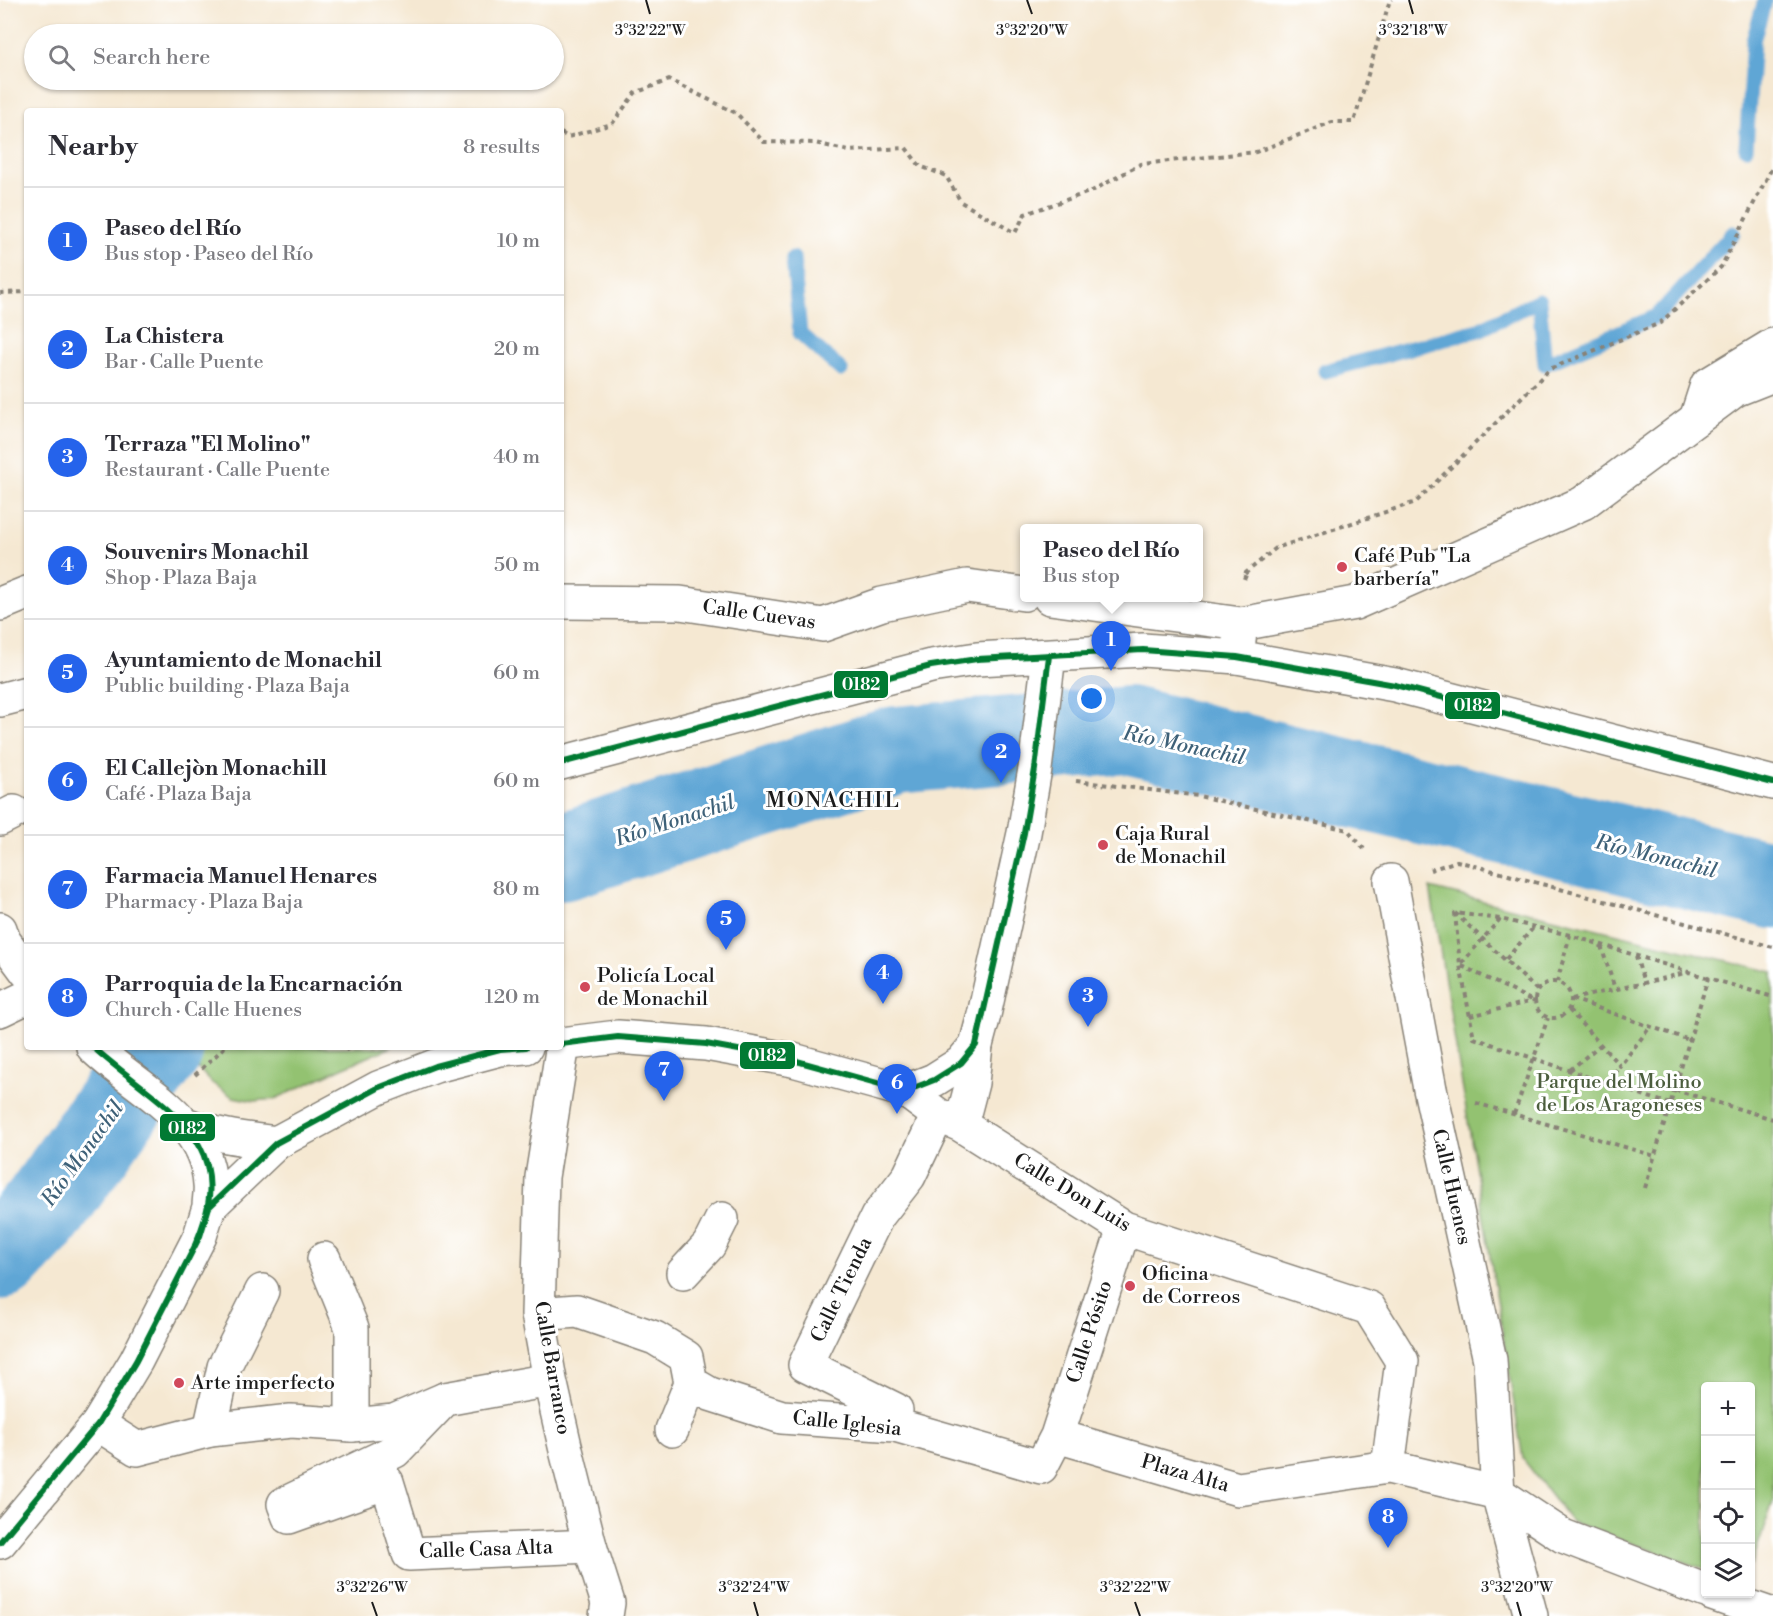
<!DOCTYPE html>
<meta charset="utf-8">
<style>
body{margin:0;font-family:"Libre Bodoni",serif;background:#f7f7f7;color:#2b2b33}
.controls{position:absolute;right:18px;bottom:18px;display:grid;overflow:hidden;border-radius:6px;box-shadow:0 2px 4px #0004}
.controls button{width:54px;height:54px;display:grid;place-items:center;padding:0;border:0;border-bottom:2px solid #e1e1e2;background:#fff;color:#2b2b33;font:30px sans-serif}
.you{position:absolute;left:1092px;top:699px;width:21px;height:21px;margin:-15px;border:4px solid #fff;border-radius:50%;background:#1a73e8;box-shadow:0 0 0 9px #1a73e833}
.badge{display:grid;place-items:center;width:39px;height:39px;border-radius:50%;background:#2563eb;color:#fff;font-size:20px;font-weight:700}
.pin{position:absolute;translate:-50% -50px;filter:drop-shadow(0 2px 3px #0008)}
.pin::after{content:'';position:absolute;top:32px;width:21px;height:18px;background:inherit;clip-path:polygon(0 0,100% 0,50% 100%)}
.popup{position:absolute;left:1020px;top:524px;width:183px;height:78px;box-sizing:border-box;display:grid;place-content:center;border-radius:6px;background:#fff;filter:drop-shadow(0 2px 4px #0005);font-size:20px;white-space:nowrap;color:#7c7c81}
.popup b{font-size:22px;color:#2b2b33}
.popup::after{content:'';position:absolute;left:50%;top:100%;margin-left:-12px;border:12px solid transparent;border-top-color:#fff}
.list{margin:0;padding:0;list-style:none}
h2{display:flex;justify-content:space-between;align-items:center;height:78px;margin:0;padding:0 24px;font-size:26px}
h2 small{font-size:20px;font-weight:400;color:#7c7c81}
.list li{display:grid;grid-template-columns:39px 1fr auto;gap:18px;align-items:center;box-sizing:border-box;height:108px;padding:0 24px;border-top:2px solid #e1e1e2}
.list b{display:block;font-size:22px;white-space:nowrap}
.list p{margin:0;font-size:20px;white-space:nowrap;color:#7c7c81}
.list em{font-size:20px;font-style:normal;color:#7c7c81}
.icon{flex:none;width:33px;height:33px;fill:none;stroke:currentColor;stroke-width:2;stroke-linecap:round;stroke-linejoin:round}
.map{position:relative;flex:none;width:1773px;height:1616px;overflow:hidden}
.search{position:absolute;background:#fff;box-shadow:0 2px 4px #0004;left:24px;top:24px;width:540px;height:66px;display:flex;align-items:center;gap:15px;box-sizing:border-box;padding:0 21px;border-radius:33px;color:#7c7c81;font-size:22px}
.panel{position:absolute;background:#fff;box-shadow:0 2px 4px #0004;left:24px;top:108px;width:540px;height:942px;border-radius:6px}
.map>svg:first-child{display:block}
</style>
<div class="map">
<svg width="1773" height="1616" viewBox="0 0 1773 1616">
<rect width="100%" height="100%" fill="#fff"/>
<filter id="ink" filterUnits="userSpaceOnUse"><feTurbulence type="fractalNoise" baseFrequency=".0167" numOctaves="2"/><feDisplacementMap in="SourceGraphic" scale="12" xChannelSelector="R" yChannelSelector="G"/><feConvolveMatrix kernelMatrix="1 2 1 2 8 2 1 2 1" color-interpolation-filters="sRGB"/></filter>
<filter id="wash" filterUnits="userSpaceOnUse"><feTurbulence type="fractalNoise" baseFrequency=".008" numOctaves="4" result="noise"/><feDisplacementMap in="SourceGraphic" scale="24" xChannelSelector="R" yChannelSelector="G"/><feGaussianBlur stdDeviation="1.35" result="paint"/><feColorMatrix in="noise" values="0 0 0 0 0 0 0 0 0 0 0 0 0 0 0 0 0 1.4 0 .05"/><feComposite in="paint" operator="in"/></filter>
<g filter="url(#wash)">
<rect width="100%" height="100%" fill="#f5e8d2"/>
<!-- green -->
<path fill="#93c271" stroke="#586f46" stroke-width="1.5" d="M 1430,888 L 1773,972 L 1773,1502 L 1751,1566 L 1750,1386 L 1706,1386 L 1705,1569 L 1572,1522 L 1523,1459 Z
M 204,1047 L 392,1047 L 342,1068 L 275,1099 L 254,1101 L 233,1097 L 212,1083 L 191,1061 Z"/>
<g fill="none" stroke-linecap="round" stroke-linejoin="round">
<!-- stream -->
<path stroke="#5fa6d5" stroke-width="15" d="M 1746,148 L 1753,41 L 1765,0
M 793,258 L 800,333 L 841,370
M 1325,371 L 1479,330 L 1539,300 L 1545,364 L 1657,316 L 1733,233"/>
<!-- river -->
<path stroke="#5fa6d5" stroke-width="88" d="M 561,857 L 896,750 L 1128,730 L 1773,885
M 0,1256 L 42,1212 L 160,1047"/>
</g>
</g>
<g filter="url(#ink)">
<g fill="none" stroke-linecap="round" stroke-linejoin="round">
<defs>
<path id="pedestrian" d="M 1696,419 L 1707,385 L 1773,345
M 324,1259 L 352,1328 L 352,1425
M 683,1273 L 709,1245 L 722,1219
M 445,1399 L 395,1451 L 284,1504 L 289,1517 L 387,1482 L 409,1554 L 590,1546
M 210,1430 L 224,1367 L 262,1291"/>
<path id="minor" d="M 1050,598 L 1241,624
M 561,602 L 680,603 L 823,625 L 882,604 L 967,586 L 1024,594
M 0,604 L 27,593
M 1237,657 L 1241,624 L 1355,603 L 1583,503 L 1735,390 L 1773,375
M 0,700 L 27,693
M 0,819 L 14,812
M 1391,881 L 1430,1089 L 1490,1360 L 1498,1493 L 1531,1616
M 0,929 L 4,941 L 27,972
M 0,1010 L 27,997
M 563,1044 L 542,1177 L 538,1314 L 550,1380 L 565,1446 L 590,1546 L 608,1603 L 606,1616
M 906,1091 L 938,1115 L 961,1125 L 1124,1228 L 1369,1308 L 1402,1361 L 1388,1467
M 961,1125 L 972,1083 L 976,1045
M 538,1314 L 577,1311 L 655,1338 L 686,1357 L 691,1383 L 710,1394 L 782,1417 L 895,1425 L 1041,1467 L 1057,1436 L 1124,1228
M 98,1424 L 137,1449 L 210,1430 L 291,1421 L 352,1425 L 394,1421 L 445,1399 L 550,1380
M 895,1425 L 896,1410 L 805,1365 L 877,1217 L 909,1176 L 938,1115
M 672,1430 L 691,1383
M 1057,1436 L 1238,1489 L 1388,1467 L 1498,1493 L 1563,1536 L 1706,1591
M 1712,1594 L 1773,1615"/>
<path id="tertiary" d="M 561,763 L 931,666 L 977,659 L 1143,650 L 1237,657 L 1395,685 L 1773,783
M 561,1044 L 618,1037 L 706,1044 L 793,1060 L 906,1091 L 934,1080 L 961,1063 L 976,1045 L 984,1015 L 1024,833 L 1035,769 L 1049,656
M 93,1047 C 135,1088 206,1117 210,1184 C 211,1191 209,1200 209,1207
M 185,1124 C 215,1136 245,1139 276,1143
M 0,1542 L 98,1424 L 136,1361 L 200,1236 L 209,1207 L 276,1143 L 378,1088 L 435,1066 L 500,1049 L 526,1047"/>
</defs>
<!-- pedestrian casing -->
<use href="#pedestrian" stroke="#888277" stroke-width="36"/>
<!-- minor casing -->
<use href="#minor" stroke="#888277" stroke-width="36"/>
<!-- tertiary casing -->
<use href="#tertiary" stroke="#888277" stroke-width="36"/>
<!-- path -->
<path stroke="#888277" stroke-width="4" stroke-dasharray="4.5 4.5" stroke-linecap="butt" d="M 561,133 L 568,137 L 612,124 L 635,93 L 669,80 L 736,113 L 764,142 L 815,143 L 849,151 L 906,148 L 920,166 L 946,176 L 961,202 L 1015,233 L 1025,214 L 1092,191 L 1141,164 L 1256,152 L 1332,122 L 1354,122 L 1389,3 L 1393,0
M 0,293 L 27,292
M 1247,578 L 1242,576 L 1276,548 L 1416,502 L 1550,369 L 1660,323 L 1721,267 L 1773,166
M 1076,781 L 1199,796 L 1348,830 L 1364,849
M 1430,870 L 1457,861 L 1773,947
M 1455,913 L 1460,965 L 1474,1038 L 1606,1083 L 1620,1066
M 1500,919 L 1460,965 L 1533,1001
M 1601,946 L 1615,989
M 1636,956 L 1644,983 L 1689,972
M 1506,959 L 1534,927
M1535 1000a18 18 0 1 1 36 0a18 18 0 1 1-36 0Z
M 1557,982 L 1570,935 L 1708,978
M 1537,990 L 1455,913 L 1500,919 L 1570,935
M 1572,999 L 1689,1040
M 1572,999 L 1644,983
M 1569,1010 L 1620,1066 L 1650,1027
M 1470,1016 L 1533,1001
M 346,1047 L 350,1055
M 1570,1070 L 1600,1045
M 195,1075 L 225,1047
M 1606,1083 L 1670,1104
M 1675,1090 L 1773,1119
M 1476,1103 L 1655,1156
M 1514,1114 L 1548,1018
M 1645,1188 L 1708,978 L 1773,997"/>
<!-- pedestrian -->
<use href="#pedestrian" stroke="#fff" stroke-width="33"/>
<!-- minor -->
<use href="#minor" stroke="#fff" stroke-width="33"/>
<!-- tertiary -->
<use href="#tertiary" stroke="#fff" stroke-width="33"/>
<defs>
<path id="bus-1" d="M 561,763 L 931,666 L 977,659 L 1143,650 L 1237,657 L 1395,685 L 1773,783
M 561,1044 L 618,1037 L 706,1044 L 793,1060 L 906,1091 L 934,1080 L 961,1063 L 976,1045 L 1024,833 L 1035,769 L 1049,656
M 93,1047 C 159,1107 244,1136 195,1245
M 0,1542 L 98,1424 L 136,1361 L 200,1236 L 209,1207 L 276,1143 L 378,1088 L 435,1066 L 500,1049 L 526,1047"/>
</defs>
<!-- bus-1 casing -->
<use href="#bus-1" stroke="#fff" stroke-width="10"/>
<!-- bus-1 -->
<use href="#bus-1" stroke="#017a33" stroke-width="6"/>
</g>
</g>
<!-- ticks -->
<path fill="none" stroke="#1c1c1c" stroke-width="2" d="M 646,0 L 650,14M 1027,0 L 1032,14M 1409,0 L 1413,14M 372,1602 L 377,1616M 754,1602 L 758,1616M 1135,1602 L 1140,1616M 1517,1602 L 1521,1616"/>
<!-- markers -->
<g fill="#d1495b" stroke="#fff" stroke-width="2">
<circle cx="1342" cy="567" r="6"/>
<circle cx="1103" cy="845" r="6"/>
<circle cx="585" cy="987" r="6"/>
<circle cx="1130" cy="1286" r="6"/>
<circle cx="179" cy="1383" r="6"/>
</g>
<g text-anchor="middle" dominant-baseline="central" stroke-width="6" stroke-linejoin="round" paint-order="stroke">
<!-- poi labels -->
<g font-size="20" fill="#1c1c1c" stroke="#fff" text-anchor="start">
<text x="1354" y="556">Café Pub "La<tspan x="1354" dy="23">barbería"</tspan></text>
<text x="1115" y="834">Caja Rural<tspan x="1115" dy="23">de Monachil</tspan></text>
<text x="597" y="976">Policía Local<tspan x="597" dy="23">de Monachil</tspan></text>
<text x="1142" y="1274">Oficina<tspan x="1142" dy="23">de Correos</tspan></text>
<text x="191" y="1383">Arte imperfecto</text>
</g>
<!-- street labels -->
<g font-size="20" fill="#1c1c1c" stroke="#fff">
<text transform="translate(759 615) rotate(8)">Calle Cuevas</text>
<text transform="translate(1451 1187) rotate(77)">Calle Huenes</text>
<text transform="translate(1072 1193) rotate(31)">Calle Don Luis</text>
<text transform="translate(842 1290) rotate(-64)">Calle Tienda</text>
<text transform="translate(1090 1332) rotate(-72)">Calle Pósito</text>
<text transform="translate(552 1368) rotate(80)">Calle Barranco</text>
<text transform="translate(847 1424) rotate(6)">Calle Iglesia</text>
<text transform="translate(1185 1474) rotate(16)">Plaza Alta</text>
<text transform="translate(486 1550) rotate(-2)">Calle Casa Alta</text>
</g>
<!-- park labels -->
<g font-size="20" fill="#4c5e3e" stroke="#fff">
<text x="1619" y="1082">Parque del Molino<tspan x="1619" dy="23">de Los Aragoneses</tspan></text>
</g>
<!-- water labels -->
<g font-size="21" font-style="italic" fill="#3e6178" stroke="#fff">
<text transform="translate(1184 746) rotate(12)">Río Monachil</text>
<text transform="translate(675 821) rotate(-18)">Río Monachil</text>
<text transform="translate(1656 857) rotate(14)">Río Monachil</text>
<text transform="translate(83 1154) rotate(-54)">Río Monachil</text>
</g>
<!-- quarter labels -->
<g font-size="22" letter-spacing="1.5" fill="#1c1c1c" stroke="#fff">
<text x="833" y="800">MONACHIL</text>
</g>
</g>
<g font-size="15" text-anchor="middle" fill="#1c1c1c" stroke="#fff" stroke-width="6" stroke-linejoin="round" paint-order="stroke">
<text x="650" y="35">3°32'22"W</text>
<text x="1032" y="35">3°32'20"W</text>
<text x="1413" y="35">3°32'18"W</text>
<text x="372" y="1592">3°32'26"W</text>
<text x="754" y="1592">3°32'24"W</text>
<text x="1135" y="1592">3°32'22"W</text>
<text x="1517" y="1592">3°32'20"W</text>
</g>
<g stroke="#fff" stroke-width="2">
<rect x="833" y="670" width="56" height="29" rx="6" fill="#017a33"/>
<rect x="1444" y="691" width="57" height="29" rx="6" fill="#017a33"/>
<rect x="739" y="1041" width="57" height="29" rx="6" fill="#017a33"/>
<rect x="159" y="1113" width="57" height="29" rx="6" fill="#017a33"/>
</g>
<g font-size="16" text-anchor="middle" font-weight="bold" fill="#fff">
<text x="861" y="690">0182</text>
<text x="1473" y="711">0182</text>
<text x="767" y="1061">0182</text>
<text x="187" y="1134">0182</text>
</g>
</svg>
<div class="controls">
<button>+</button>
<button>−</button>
<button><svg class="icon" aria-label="locate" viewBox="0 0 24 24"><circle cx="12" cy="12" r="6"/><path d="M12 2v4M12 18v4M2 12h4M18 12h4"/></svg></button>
<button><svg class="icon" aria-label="layers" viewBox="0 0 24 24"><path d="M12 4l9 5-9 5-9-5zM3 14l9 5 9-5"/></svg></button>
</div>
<div class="you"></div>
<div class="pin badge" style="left:1111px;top:671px">1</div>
<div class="popup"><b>Paseo del Río</b>Bus stop</div>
<div class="pin badge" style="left:1001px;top:783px">2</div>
<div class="pin badge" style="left:1088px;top:1027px">3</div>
<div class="pin badge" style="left:883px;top:1004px">4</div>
<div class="pin badge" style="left:726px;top:950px">5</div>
<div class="pin badge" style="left:897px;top:1114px">6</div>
<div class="pin badge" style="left:664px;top:1101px">7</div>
<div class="pin badge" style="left:1388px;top:1548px">8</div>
<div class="search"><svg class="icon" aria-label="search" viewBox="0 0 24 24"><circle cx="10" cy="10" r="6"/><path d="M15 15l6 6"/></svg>Search here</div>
<section class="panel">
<h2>Nearby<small>8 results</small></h2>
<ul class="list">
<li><span class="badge">1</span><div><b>Paseo del Río</b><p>Bus stop · Paseo del Río</p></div><em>10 m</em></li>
<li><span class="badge">2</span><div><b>La Chistera</b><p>Bar · Calle Puente</p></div><em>20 m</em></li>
<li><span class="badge">3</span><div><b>Terraza &quot;El Molino&quot;</b><p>Restaurant · Calle Puente</p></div><em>40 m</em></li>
<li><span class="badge">4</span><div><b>Souvenirs Monachil</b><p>Shop · Plaza Baja</p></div><em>50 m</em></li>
<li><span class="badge">5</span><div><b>Ayuntamiento de Monachil</b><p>Public building · Plaza Baja</p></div><em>60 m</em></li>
<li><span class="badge">6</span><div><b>El Callejòn Monachill</b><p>Café · Plaza Baja</p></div><em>60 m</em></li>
<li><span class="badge">7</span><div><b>Farmacia Manuel Henares</b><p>Pharmacy · Plaza Baja</p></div><em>80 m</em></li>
<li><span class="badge">8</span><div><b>Parroquia de la Encarnación</b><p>Church · Calle Huenes</p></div><em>120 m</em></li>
</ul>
</section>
</div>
